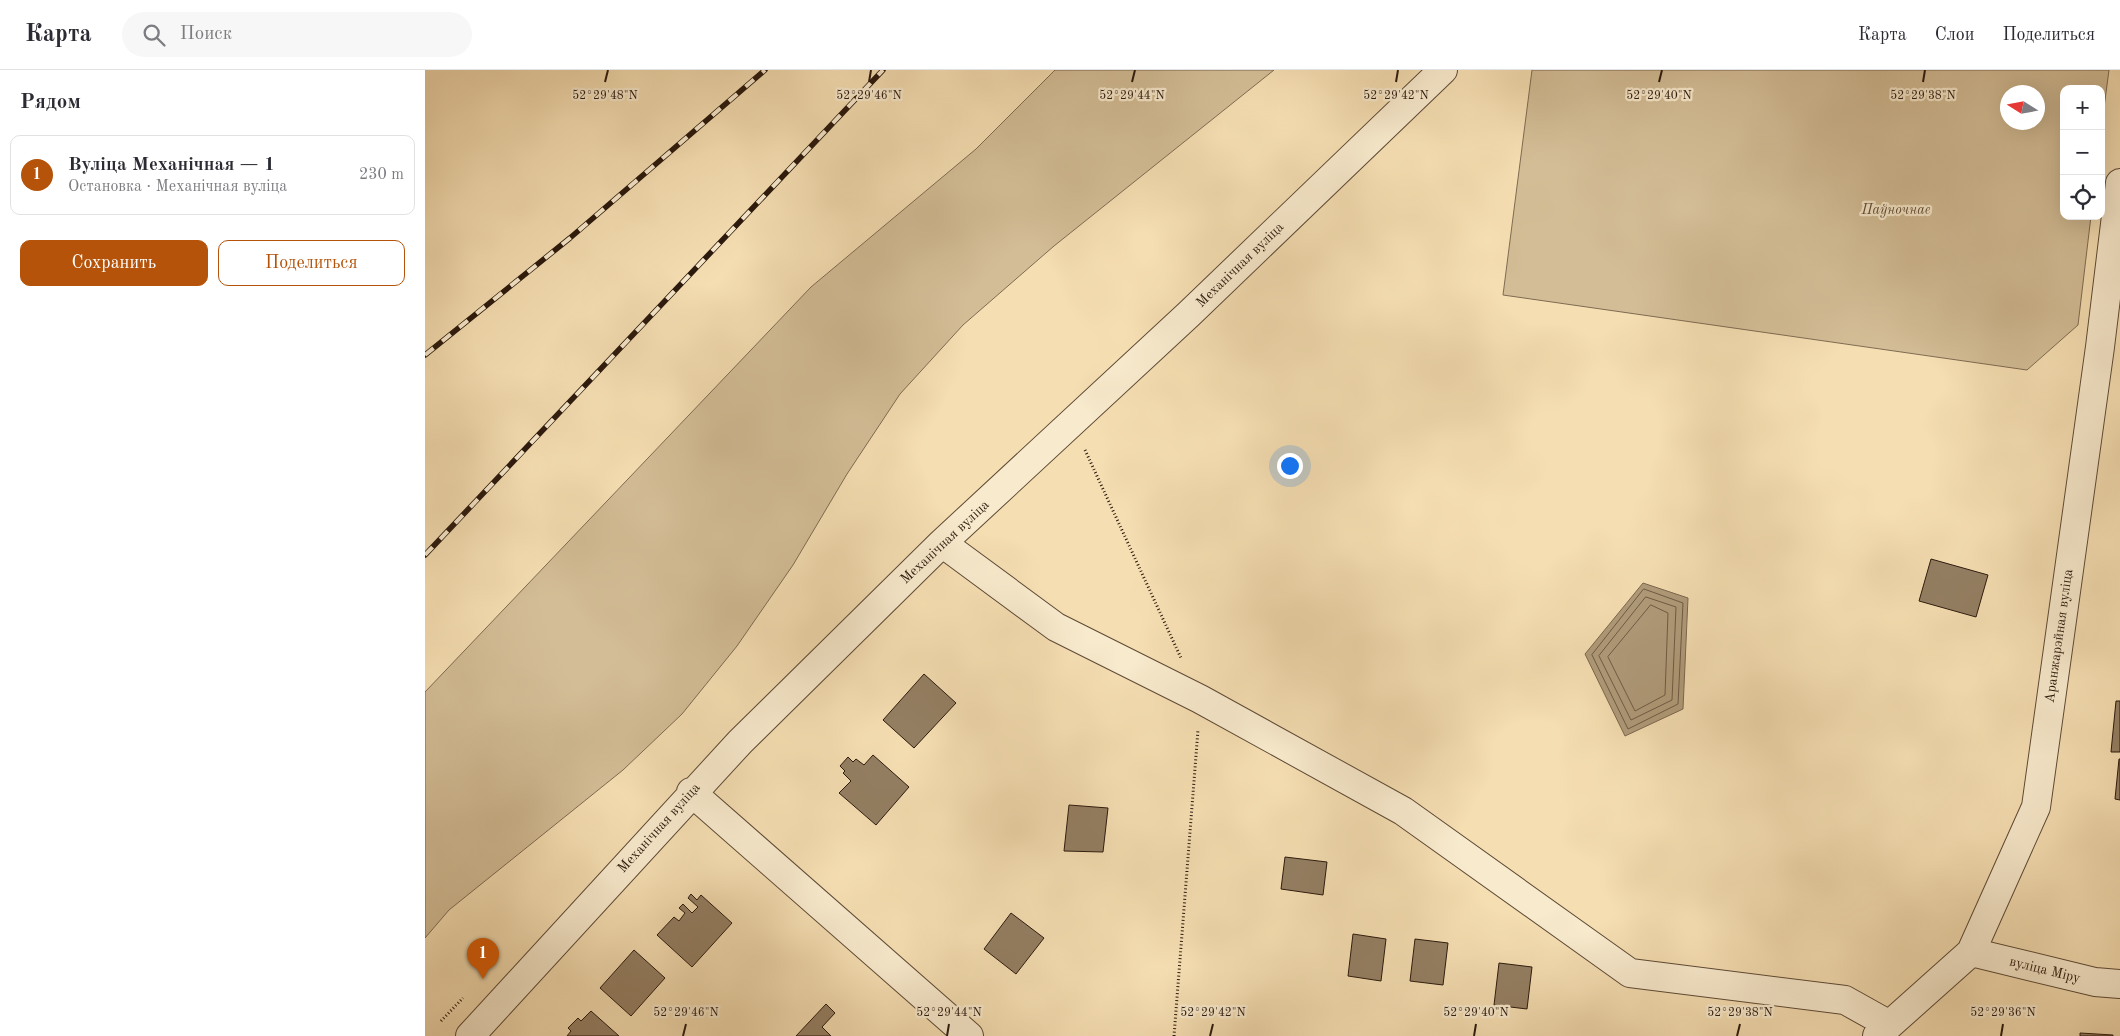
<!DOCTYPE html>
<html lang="ru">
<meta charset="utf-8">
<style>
body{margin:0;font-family:"Old Standard TT",serif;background:#f7f7f7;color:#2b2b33}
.controls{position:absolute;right:15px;top:15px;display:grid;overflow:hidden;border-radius:10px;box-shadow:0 5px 20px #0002}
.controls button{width:45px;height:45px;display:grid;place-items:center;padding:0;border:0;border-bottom:1px solid #e1e1e2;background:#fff;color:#2b2b33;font:25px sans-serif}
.compass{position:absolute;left:1575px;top:15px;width:45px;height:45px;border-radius:50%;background:#fff;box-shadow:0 5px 20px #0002;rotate:281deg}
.you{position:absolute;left:864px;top:395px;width:18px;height:18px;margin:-12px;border:4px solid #fff;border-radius:50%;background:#1a73e8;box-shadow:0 0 0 8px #1a73e833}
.badge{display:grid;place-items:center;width:32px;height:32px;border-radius:50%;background:#b45309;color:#fff;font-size:16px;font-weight:700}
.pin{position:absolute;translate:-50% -41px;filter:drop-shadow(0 1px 2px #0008)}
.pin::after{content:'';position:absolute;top:26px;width:18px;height:15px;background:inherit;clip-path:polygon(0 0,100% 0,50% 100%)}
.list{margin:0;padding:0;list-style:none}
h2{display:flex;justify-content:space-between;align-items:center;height:65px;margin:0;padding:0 20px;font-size:21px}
h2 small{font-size:16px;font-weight:400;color:#7c7c81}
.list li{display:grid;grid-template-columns:32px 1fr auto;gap:15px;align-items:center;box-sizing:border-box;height:80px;margin:0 10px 10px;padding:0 10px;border:1px solid #e1e1e2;border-radius:10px}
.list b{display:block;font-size:19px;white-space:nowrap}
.list p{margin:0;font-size:16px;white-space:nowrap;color:#7c7c81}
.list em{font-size:16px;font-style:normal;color:#7c7c81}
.actions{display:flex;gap:10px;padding:15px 20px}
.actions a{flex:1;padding:11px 0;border:1px solid #b45309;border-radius:10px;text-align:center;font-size:18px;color:#b45309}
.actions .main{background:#b45309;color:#fff}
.icon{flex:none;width:28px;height:28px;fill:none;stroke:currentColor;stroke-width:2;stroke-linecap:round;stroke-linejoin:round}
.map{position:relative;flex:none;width:1695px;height:966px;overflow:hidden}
header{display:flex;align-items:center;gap:30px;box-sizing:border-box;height:70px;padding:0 25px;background:#fff;border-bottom:1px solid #e1e1e2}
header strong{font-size:24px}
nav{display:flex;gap:28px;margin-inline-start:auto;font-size:18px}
.search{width:350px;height:45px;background:#f7f7f7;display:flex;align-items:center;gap:12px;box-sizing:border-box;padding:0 18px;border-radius:28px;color:#7c7c81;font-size:19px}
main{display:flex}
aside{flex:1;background:#fff}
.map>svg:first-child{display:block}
</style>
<header>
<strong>Карта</strong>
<div class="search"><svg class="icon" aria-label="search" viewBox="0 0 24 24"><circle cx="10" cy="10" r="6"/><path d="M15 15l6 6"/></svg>Поиск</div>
<nav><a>Карта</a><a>Слои</a><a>Поделиться</a></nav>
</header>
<main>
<aside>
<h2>Рядом<small></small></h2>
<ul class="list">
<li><span class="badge">1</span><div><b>Вуліца Механічная — 1</b><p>Остановка · Механічная вуліца</p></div><em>230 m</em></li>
</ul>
<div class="actions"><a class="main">Сохранить</a><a>Поделиться</a></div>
</aside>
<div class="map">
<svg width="1695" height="966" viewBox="0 0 1695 966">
<rect width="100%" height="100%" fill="#f5deb2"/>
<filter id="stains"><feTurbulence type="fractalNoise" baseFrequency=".004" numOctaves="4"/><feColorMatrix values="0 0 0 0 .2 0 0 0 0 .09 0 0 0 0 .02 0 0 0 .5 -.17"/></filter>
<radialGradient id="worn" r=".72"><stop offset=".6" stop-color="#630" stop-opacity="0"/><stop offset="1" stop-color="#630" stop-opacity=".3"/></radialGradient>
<!-- green -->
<path fill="#d3bd96" stroke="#7f6b52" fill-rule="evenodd" d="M 630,0 L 849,0 L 629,176 L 538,255 L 475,324 L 422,404 L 368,495 L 312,576 L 257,644 L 198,700 L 24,840 L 0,868 L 0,622 L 386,217 L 551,79 Z
M 1107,0 L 1684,0 L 1676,60 L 1676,19 L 1639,19 L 1639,146 L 1666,146 L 1653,255 L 1602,300 L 1078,225 ZM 1582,22 L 1612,22 L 1612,52 L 1582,52 Z"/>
<!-- water -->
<path fill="#b09b7a" stroke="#7b674e" d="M 1218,513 L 1263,528 L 1258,639 L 1200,666 L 1160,584 Z"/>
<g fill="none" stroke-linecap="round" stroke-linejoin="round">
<!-- shore -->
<path stroke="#6e5a44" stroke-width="1" d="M 1219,519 L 1258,533 L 1253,634 L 1203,659 L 1167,585 Z
M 1221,527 L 1251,537 L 1247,630 L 1206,650 L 1174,586 Z
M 1226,535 L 1243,543 L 1240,625 L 1210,641 L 1183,587 Z"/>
</g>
<!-- building -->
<path fill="#947f63" stroke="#2b190d" d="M 1506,489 L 1563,505 L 1551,547 L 1494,531 Z
M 499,604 L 531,633 L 489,678 L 458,650 Z
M 1691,631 L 1695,631 L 1695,682 L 1686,682 Z
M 448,685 L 484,717 L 451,755 L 414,723 L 426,711 L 418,703 L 420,701 L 415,696 L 423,687 L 428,692 L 431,689 L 439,695 Z
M 1694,689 L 1695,689 L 1695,730 L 1690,729 Z
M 644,735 L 683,738 L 678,782 L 639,781 Z
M 860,787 L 902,792 L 898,825 L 856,819 Z
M 266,824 L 272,830 L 276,825 L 307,853 L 267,897 L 232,865 L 249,847 L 254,851 L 260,843 L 254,838 L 258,834 L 267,843 L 273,837 L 263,828 Z
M 586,843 L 619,868 L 591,904 L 559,879 Z
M 928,864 L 961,869 L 956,911 L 923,906 Z
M 990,869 L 1023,873 L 1018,915 L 985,911 Z
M 209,880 L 240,908 L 206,946 L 175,918 Z
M 1074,893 L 1107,897 L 1102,939 L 1069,935 Z
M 401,934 L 410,943 L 397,957 L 406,966 L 371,966 Z
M 166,941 L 194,966 L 142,966 L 146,961 L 143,958 L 153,948 L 156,951 Z
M 1655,963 L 1688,965 L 1688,966 L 1655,966 Z"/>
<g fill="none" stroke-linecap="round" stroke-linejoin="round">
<defs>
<path id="minor" d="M 517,473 L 631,557 L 775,629 L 978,741 L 1205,903 L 1420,930 L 1463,954
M 266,722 L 544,966
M 1546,882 L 1670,912 L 1695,914
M 45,966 L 315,672 L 517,473 L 764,244 L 1018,0
M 1452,966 L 1546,882 L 1611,737 L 1675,277 L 1695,113"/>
</defs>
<!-- minor casing -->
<use href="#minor" stroke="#5e4a36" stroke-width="30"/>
<!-- path -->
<path stroke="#2b190d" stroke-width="3" stroke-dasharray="1 2.5" stroke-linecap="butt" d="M 660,380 L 756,588
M 16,951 L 38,928
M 749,966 L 773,660"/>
<!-- minor -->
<use href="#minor" stroke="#f8eacd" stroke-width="28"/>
<defs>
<path id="rail" d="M 0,285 L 145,168 L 340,0
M 0,485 L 458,0"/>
</defs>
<!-- rail casing -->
<use href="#rail" stroke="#2b190d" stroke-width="5.5"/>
<!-- rail -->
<use href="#rail" stroke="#f8eacd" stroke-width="4" stroke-dasharray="11" stroke-linecap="butt"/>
</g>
<!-- ticks -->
<path fill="none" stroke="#2b190d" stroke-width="2" d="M 180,12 L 183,0M 444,12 L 446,0M 707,12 L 710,0M 971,12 L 973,0M 1234,12 L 1237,0M 1498,12 L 1500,0M 258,966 L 261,954M 522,966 L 524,954M 785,966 L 788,954M 1049,966 L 1051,954M 1312,966 L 1315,954M 1576,966 L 1578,954"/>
<g text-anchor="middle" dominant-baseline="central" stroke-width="4.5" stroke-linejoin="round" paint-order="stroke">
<!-- park labels -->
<g font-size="14" font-style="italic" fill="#5d4a36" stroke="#f8eacd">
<text x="1471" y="140">Паўночнае</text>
</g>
<!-- street labels -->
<g font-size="14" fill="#2b190d" stroke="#f8eacd">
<text transform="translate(815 195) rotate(-44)">Механічная вуліца</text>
<text transform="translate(520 472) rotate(-43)">Механічная вуліца</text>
<text transform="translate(1634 566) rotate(-82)">Аранжарэйная вуліца</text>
<text transform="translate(234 758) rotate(-48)">Механічная вуліца</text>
<text transform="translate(1620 900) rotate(14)">вуліца Міру</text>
</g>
</g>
<g font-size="12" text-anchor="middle" fill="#2b190d" stroke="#f8eacd" stroke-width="4.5" stroke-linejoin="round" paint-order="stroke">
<text x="180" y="29">52°29'48"N</text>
<text x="444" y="29">52°29'46"N</text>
<text x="707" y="29">52°29'44"N</text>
<text x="971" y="29">52°29'42"N</text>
<text x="1234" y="29">52°29'40"N</text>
<text x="1498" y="29">52°29'38"N</text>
<text x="261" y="946">52°29'46"N</text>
<text x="524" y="946">52°29'44"N</text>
<text x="788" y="946">52°29'42"N</text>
<text x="1051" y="946">52°29'40"N</text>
<text x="1315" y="946">52°29'38"N</text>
<text x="1578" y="946">52°29'36"N</text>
</g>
<rect width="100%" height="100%" filter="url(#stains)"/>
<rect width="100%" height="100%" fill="url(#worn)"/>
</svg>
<div class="controls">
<button>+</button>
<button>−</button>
<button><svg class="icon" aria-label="locate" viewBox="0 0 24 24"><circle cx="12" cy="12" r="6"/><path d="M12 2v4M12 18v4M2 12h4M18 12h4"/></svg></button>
</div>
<svg class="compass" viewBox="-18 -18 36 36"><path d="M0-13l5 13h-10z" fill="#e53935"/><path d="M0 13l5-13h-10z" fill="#7c7c81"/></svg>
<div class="you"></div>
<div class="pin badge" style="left:58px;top:909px">1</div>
</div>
</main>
